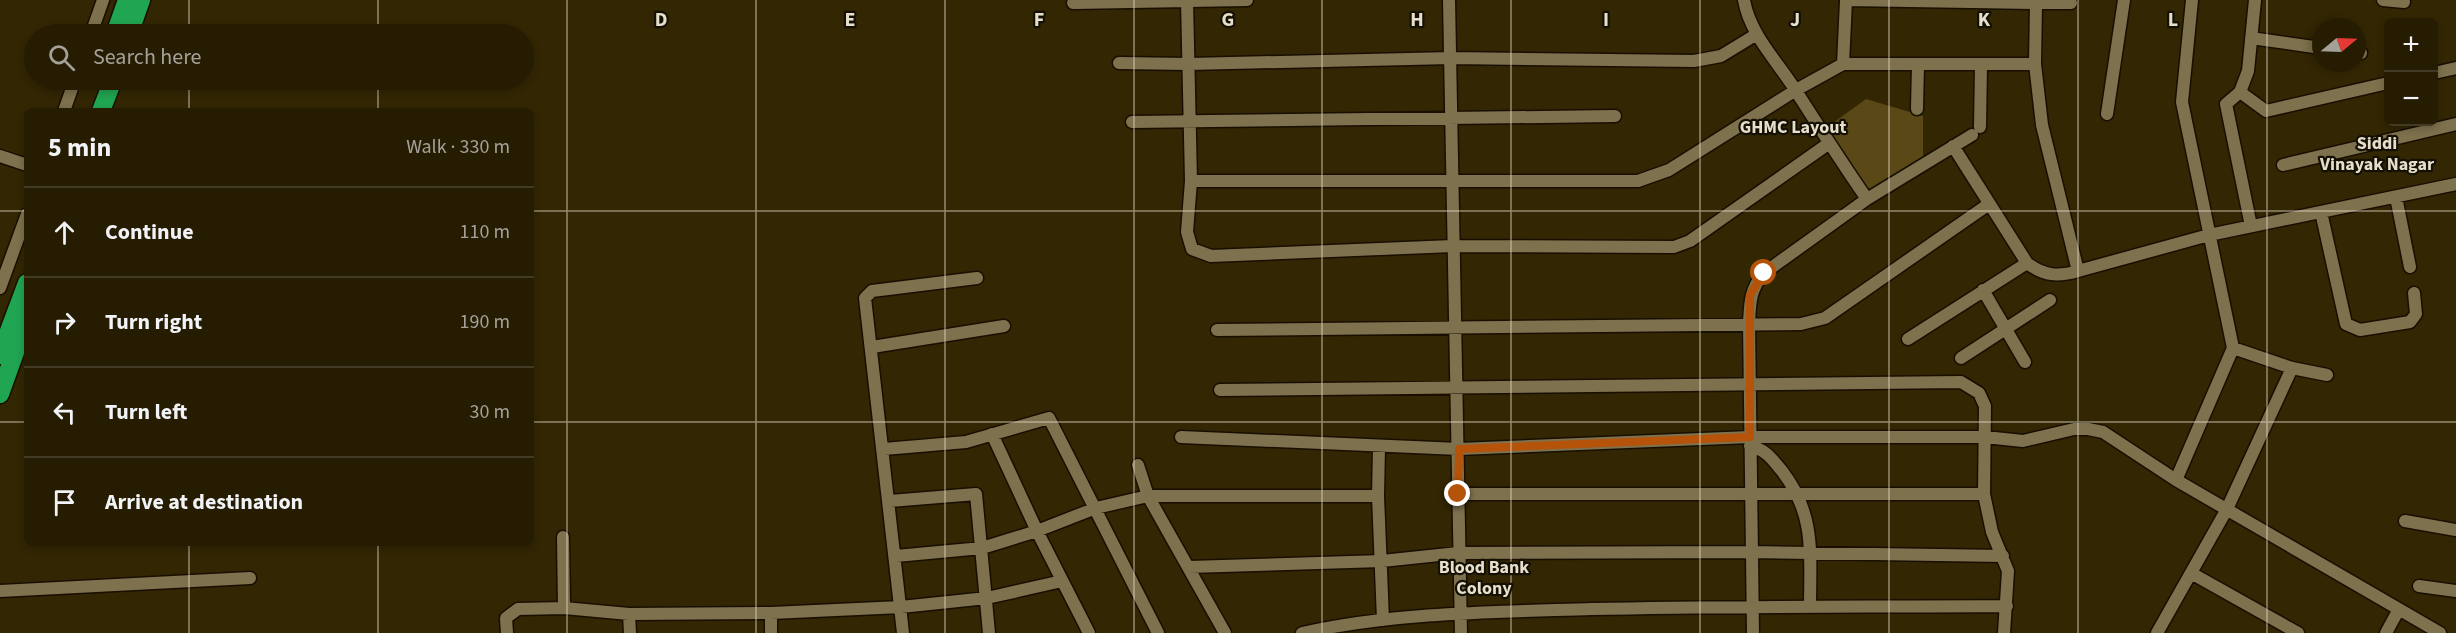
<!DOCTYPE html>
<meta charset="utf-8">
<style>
body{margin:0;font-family:"Source Sans 3",sans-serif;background:#2e250c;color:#f1f3f6}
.controls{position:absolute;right:18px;top:18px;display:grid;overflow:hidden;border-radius:9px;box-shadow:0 3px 9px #0003}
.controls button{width:54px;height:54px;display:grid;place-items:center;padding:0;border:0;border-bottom:2px solid #423a24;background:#261c02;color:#f1f3f6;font:30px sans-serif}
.compass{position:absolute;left:2312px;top:18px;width:54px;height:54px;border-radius:50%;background:#261c02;box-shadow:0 3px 9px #0003;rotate:71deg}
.stop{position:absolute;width:18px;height:18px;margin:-14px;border:4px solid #b45309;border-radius:50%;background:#fff}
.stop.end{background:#b45309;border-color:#fff;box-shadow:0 2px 6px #0008}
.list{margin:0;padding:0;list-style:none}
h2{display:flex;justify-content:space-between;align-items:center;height:78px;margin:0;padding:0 24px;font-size:26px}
h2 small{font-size:20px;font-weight:400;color:#a4a199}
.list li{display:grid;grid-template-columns:39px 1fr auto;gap:18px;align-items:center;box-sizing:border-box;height:90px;padding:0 24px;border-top:2px solid #423a24}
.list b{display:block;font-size:22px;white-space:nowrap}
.list em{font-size:20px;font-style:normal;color:#a4a199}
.icon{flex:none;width:33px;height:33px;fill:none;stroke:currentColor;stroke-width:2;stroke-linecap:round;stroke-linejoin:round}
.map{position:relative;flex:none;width:2456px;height:633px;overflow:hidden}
.search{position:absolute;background:#261c02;box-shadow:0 3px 9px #0003;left:24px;top:24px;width:510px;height:66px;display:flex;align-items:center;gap:15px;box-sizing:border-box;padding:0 21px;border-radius:33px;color:#a4a199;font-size:22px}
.panel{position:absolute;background:#261c02;box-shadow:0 3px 9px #0003;left:24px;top:108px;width:510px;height:438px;border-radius:9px}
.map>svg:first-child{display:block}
</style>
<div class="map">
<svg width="2456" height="633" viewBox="0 0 2456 633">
<rect width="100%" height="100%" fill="#322603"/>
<!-- green -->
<path fill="#5a4917" d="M 1866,99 L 1923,116 L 1923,164 L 1868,192 L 1826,128 Z"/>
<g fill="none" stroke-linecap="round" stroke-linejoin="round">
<defs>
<path id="minor" d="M 1187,0 L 1191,181 L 1187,232 L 1192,249 L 1211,256 L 1453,246 L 1674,247 L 1690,241 L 1828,144
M 1449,0 L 1461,633
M 1744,0 C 1750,35 1778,62 1796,91 C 1819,127 1842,163 1867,199
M 1846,0 L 2036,3 L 2035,64 L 2042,125 L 2078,271 L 2209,235 L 2456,184
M 2383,0 L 2404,2
M 1846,1 L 1843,64 L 2035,64
M 1073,3 L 1247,0
M 2036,3 L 2071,3
M 91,34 L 103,0
M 2251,38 L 2321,48
M 2357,52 L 2361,53
M 1119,63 L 1189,64 L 1452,58 L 1694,61 L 1721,56 L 1757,34
M 2434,73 L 2456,68
M 2240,92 L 2266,111 L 2388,83
M 1917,109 L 1918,64
M 64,111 L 75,80
M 2107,114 L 2124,0
M 1132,122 L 1615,116
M 1980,127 L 1981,65
M 1953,146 L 2027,263 C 2044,276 2058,277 2078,271
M 0,156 L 27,165
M 2283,165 L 2456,124
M 1191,181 L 1638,181 L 1669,170 L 1796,90 L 1843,64
M 2396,197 L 2410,267
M 2321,212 L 2346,324 L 2360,330 L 2410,322 L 2416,314 L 2414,293
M 2251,226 L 2226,104 L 2240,92 L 2248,71 L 2255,0
M 0,288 L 27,214
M 1983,290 L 2025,362
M 1217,330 L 1801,324 L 1825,318 L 1989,204
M 1908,339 L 2027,263
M 872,347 L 1004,326
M 2233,348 L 2292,368 L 2327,375
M 1961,358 L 2050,300
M 1220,390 L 1961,382 L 1979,393 L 1985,406 L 1984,494 L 1457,494
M 1181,437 L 1459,449 L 1750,437 L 1985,437 L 2023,441 L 2074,429 L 2088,429 L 2103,432 L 2176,480 L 2440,633
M 1750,446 C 1765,449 1772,459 1782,471 C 1816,515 1810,554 1810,607
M 884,449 L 966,442 L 1049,418 L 1158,633
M 1138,465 L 1148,496 L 1225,633
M 2176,480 L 2233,348 L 2182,102 L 2192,0
M 1984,494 L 1992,532 L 2008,571 L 2004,633
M 1378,496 L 1383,620
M 890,501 L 976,494 L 989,633
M 2405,521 L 2456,530
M 563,537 L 564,608
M 896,556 L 982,548 L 1037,531 L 992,434
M 1189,567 L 1382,561 L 1458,553 L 1752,552 L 2003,556
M 2191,573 L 2298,633
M 2419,586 L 2456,591
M 0,591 L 250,578
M 771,613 L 771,633
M 629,614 L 630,633
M 507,633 L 506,618 L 518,609 L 564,608 L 629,614 L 771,613 L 901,607 L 987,598 L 1062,581
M 903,633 L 865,298 L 872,291 L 977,278
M 1089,633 L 1037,531 L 1096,508 L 1148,496 L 1378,496 L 1379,447
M 1302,633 C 1397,612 1495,612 1592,609 C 1730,606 1868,607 2007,606
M 1753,633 L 1749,323 C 1750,303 1750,289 1764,273 L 1867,199 L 1972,135
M 2157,633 L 2227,509 L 2292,368
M 2386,633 L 2399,609"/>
<path id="highway" d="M 115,34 L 127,0
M 129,34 L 141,0
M 101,111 L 113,80
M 0,355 L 27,283
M 0,394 L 27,319"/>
</defs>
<!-- minor casing -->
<use href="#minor" stroke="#180f00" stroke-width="15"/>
<!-- highway casing -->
<use href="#highway" stroke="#180f00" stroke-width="21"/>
<!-- minor -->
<use href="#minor" stroke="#7e714d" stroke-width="12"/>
<!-- highway -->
<use href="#highway" stroke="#20a552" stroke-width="18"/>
</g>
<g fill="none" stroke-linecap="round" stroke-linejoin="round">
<!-- route -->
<path stroke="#b45309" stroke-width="8" d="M 1458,494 L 1459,449 L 1750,437 L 1750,295 L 1764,273"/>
</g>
<!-- grid -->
<path fill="none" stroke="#e6dfcc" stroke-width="1.5" stroke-opacity="0.55" d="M 189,0 L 189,34M 378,0 L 378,34M 567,0 L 567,633M 756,0 L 756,633M 945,0 L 945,633M 1134,0 L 1134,633M 1322,0 L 1322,633M 1511,0 L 1511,633M 1700,0 L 1700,633M 1889,0 L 1889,633M 2078,0 L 2078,633M 2267,0 L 2267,633M 189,80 L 189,111M 378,80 L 378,111M 0,211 L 27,211M 531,211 L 2456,211M 0,422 L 27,422M 531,422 L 2456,422M 189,543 L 189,633M 378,543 L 378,633"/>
<g text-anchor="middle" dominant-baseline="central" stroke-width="4.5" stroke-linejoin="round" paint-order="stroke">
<!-- neighbourhood labels -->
<g font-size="18" font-weight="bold" fill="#e6dfcc" stroke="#151004">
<text x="1793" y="127">GHMC Layout</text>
<text x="2377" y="143">Siddi<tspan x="2377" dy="21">Vinayak Nagar</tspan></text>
<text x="1484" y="567">Blood Bank<tspan x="1484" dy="21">Colony</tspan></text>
</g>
</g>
<g font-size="20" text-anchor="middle" font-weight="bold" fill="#e6dfcc" stroke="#151004" stroke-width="4.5" stroke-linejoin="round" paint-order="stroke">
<text x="661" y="26">D</text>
<text x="850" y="26">E</text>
<text x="1039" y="26">F</text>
<text x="1228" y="26">G</text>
<text x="1417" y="26">H</text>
<text x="1606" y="26">I</text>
<text x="1795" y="26">J</text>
<text x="1984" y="26">K</text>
<text x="2173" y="26">L</text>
</g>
</svg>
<div class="controls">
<button>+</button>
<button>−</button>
</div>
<svg class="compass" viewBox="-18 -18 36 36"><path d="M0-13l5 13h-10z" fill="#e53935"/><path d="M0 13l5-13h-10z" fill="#a4a199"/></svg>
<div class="stop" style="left:1764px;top:273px"></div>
<div class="stop end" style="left:1458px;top:494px"></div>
<div class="search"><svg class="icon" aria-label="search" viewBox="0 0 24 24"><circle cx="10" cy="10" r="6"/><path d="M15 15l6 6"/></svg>Search here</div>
<section class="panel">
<h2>5 min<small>Walk · 330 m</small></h2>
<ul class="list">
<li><svg class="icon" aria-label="ahead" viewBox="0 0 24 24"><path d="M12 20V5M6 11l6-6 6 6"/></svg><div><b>Continue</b></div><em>110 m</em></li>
<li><svg class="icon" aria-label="right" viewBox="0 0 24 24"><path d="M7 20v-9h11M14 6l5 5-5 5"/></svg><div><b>Turn right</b></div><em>190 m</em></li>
<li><svg class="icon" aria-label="left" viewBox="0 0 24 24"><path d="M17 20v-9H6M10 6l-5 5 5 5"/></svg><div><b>Turn left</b></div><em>30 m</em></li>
<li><svg class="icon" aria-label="arrive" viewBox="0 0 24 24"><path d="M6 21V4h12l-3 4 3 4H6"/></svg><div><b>Arrive at destination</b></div></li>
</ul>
</section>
</div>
